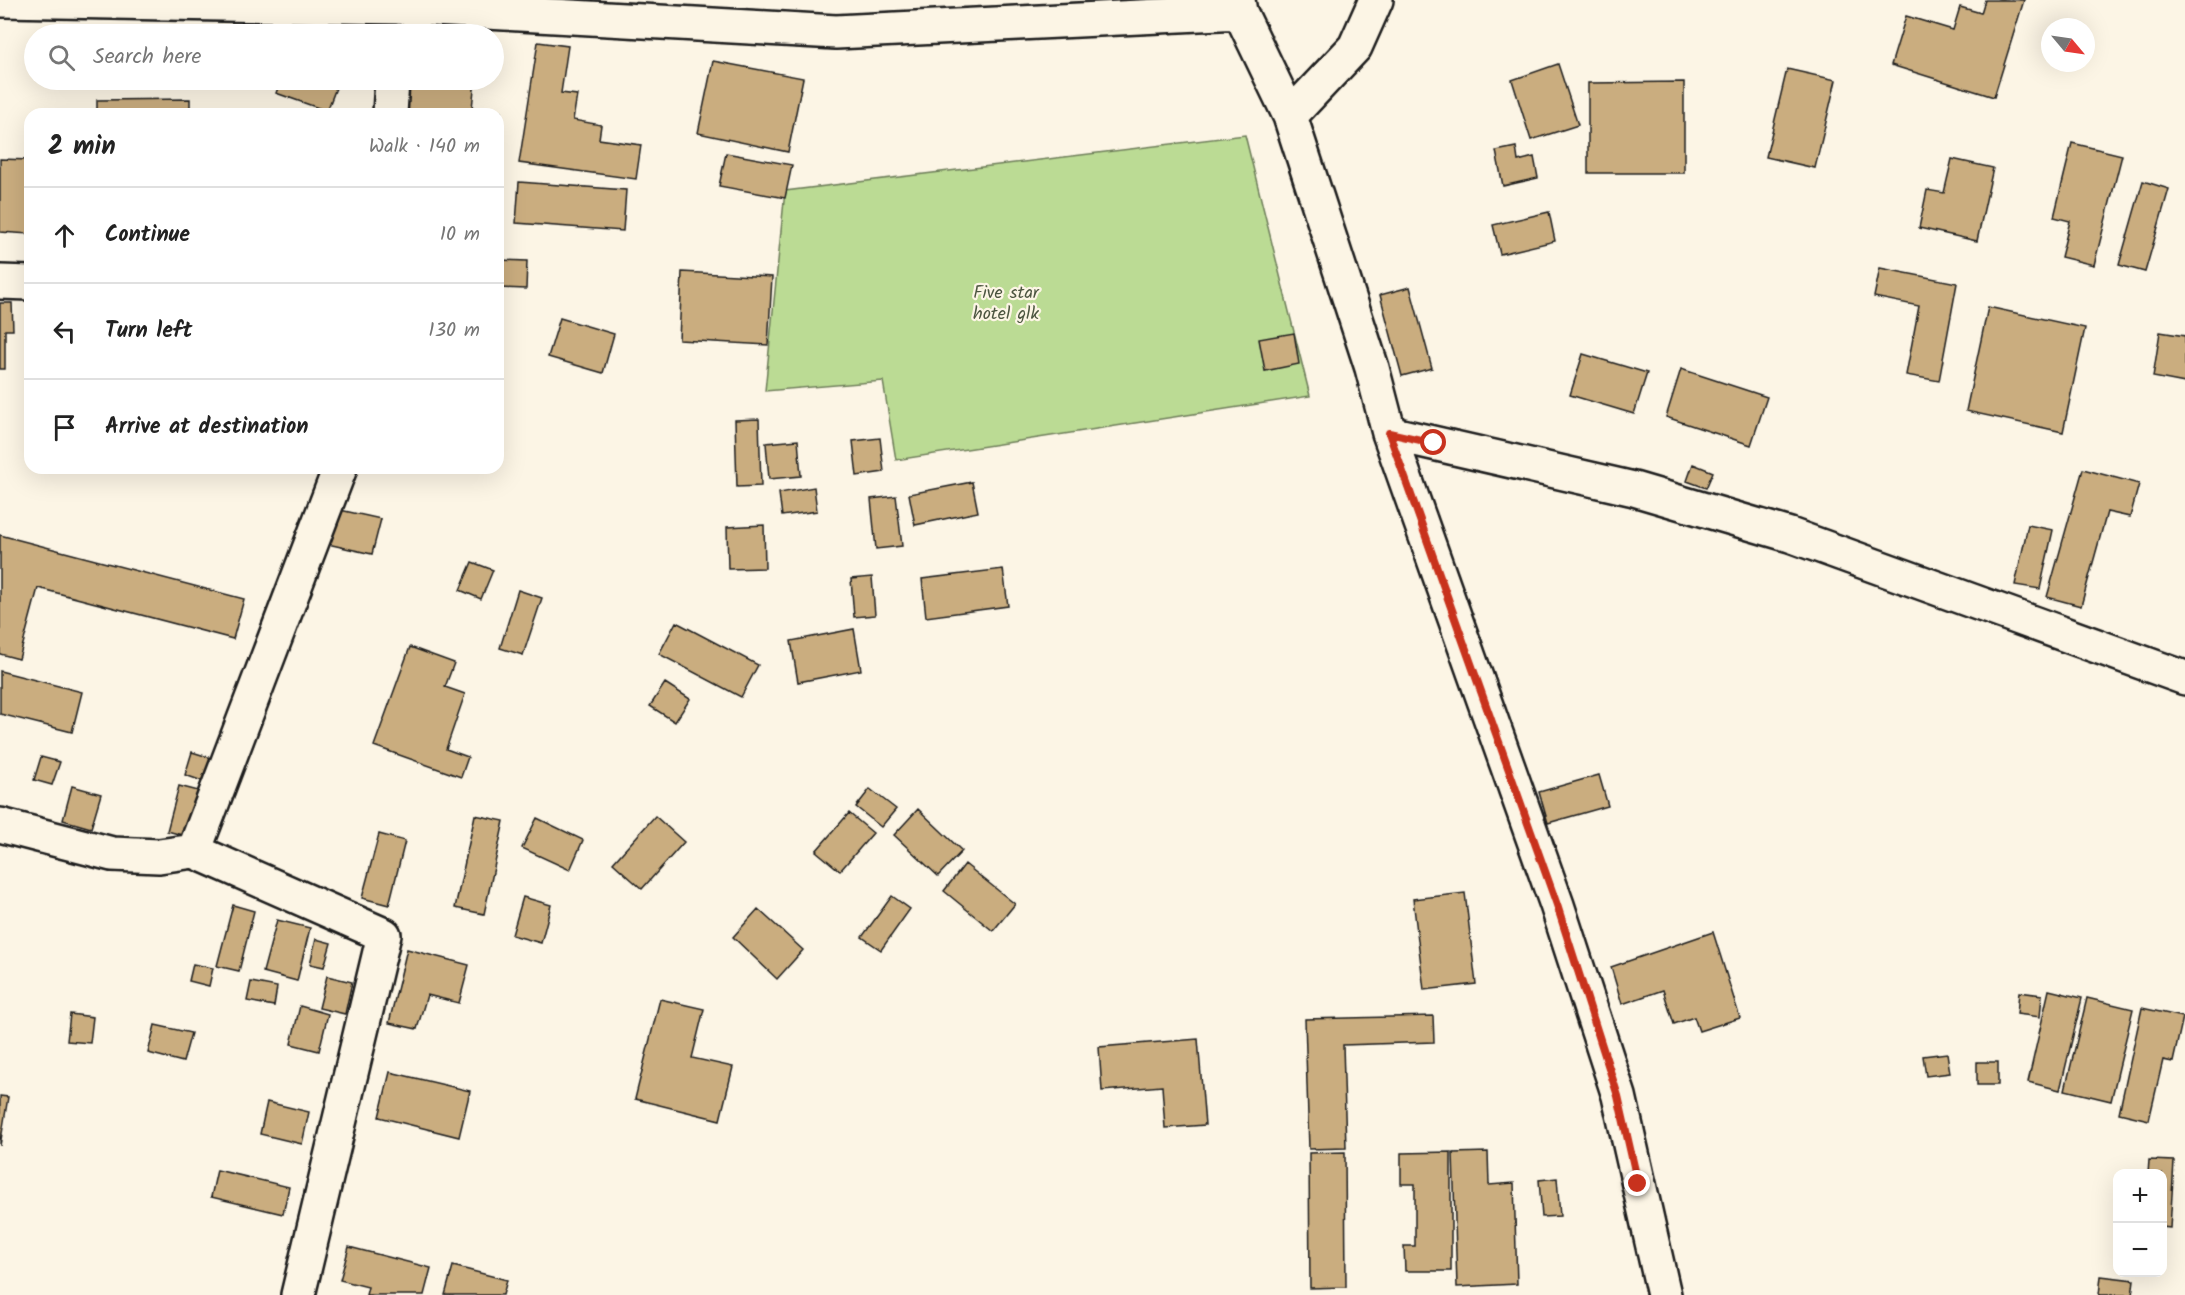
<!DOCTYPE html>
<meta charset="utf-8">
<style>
body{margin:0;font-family:Kalam,sans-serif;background:#f6f6f6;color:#222}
.controls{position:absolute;right:18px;bottom:18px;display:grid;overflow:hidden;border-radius:12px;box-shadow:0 6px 24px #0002}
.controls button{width:54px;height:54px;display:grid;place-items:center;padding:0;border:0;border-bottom:2px solid #e0e0e0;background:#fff;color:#222;font:30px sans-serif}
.compass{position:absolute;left:2041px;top:18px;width:54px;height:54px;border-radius:50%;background:#fff;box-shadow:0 6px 24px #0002;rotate:119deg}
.stop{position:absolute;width:18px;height:18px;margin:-14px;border:4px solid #c8321e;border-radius:50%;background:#fff}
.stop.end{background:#c8321e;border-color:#fff;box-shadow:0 2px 6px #0008}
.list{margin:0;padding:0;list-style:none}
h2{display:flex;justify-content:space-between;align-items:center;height:78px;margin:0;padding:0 24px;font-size:26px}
h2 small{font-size:20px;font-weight:400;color:#767676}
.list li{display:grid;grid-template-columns:39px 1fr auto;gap:18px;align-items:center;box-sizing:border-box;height:96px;padding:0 24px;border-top:2px solid #e0e0e0}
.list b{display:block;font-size:22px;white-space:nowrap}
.list em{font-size:20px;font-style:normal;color:#767676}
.icon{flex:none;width:33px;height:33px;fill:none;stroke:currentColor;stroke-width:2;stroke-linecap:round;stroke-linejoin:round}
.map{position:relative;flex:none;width:2185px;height:1295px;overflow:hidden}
.search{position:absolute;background:#fff;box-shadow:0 6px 24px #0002;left:24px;top:24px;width:480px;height:66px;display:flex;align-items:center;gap:15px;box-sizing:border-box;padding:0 21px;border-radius:33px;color:#767676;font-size:22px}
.panel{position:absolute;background:#fff;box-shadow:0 6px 24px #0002;left:24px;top:108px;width:480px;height:366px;border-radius:18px}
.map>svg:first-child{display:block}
</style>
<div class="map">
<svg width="2185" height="1295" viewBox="0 0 2185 1295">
<rect width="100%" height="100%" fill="#fcf5e5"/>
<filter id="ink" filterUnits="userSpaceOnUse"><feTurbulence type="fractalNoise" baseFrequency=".0167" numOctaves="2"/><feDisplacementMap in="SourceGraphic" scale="12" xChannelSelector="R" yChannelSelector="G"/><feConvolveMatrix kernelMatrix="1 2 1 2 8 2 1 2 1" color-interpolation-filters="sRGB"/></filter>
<g filter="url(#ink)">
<!-- green -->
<path fill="#bbdb94" stroke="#6c7c58" stroke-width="1.5" d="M 1245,135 L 1310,396 L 896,460 L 883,381 L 765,391 L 785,191 Z"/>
<!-- building -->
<path fill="#caad7f" stroke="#1c1c1c" stroke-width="1.5" d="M 1985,0 L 2024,0 L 1994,97 L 1891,65 L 1906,16 L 1953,30 L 1960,7 L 1981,13 Z
M 538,42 L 568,46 L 561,93 L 577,95 L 573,120 L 601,125 L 599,139 L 641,145 L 636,179 L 519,163 Z
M 713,61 L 803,78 L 788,152 L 698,133 Z
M 1558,64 L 1578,125 L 1531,140 L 1512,80 Z
M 1787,69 L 1836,80 L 1815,168 L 1766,157 Z
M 281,80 L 339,80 L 327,111 L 276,93 Z
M 410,80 L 475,80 L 472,108 L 501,112 L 498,137 L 498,114 L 406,114 Z
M 1684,82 L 1684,173 L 1588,173 L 1588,83 Z
M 190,99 L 190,114 L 97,114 L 97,100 Z
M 2072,143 L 2122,155 L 2094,265 L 2061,257 L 2070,221 L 2054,217 Z
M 1516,147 L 1518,161 L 1534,157 L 1538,178 L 1503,186 L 1496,151 Z
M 726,153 L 792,165 L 785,198 L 719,186 Z
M 0,159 L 30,160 L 30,234 L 0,232 Z
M 1952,159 L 1993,168 L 1977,241 L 1919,228 L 1927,190 L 1944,193 Z
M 2143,181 L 2169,189 L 2145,272 L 2119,265 Z
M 519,182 L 626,190 L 623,231 L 516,223 Z
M 1549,212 L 1555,241 L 1500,254 L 1493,225 Z
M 500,260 L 527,261 L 526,289 L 499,288 Z
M 1880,268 L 1957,283 L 1939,381 L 1906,375 L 1919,306 L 1874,297 Z
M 682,272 L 772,277 L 768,345 L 679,340 Z
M 1410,287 L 1432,368 L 1402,376 L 1380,295 Z
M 0,303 L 12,303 L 13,330 L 5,330 L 5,369 L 0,369 Z
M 1988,307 L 2085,328 L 2063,432 L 1966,411 Z
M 560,318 L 614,334 L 603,373 L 548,357 Z
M 2160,332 L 2185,336 L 2185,383 L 2153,377 Z
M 1294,333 L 1299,364 L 1265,371 L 1259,339 Z
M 1583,354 L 1647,373 L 1634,414 L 1570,395 Z
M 1681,369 L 1767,397 L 1751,445 L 1666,417 Z
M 759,419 L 761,486 L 737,487 L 735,420 Z
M 880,438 L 884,472 L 857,476 L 853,441 Z
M 798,440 L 801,476 L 769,479 L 766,443 Z
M 1693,464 L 1713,472 L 1706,488 L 1687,481 Z
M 2083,469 L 2139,484 L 2130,517 L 2107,512 L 2081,606 L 2047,597 Z
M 972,482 L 978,512 L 915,525 L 909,494 Z
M 814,487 L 817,511 L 782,516 L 779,493 Z
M 896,496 L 902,546 L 876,549 L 871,499 Z
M 331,508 L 381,519 L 372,554 L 323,543 Z
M 764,525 L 765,568 L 728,569 L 727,527 Z
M 2028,525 L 2053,530 L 2040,589 L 2015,585 Z
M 0,535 L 244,599 L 233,639 L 38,588 L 19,659 L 0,654 Z
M 472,562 L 493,570 L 481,599 L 460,590 Z
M 1003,569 L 1008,606 L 926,617 L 922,579 Z
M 872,577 L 875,615 L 854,617 L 851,579 Z
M 518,590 L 542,598 L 523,655 L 500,648 Z
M 676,622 L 758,665 L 741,697 L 659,654 Z
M 854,629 L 861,670 L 798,682 L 791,641 Z
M 410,647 L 454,663 L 445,687 L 465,694 L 446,749 L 468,757 L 461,777 L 374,746 Z
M 0,671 L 82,692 L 72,732 L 0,714 Z
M 665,683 L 690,699 L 675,722 L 650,706 Z
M 192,752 L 218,760 L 211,784 L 185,775 Z
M 41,757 L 60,762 L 52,785 L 34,780 Z
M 1599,775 L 1608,806 L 1548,823 L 1539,792 Z
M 72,786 L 101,794 L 91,828 L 63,820 Z
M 179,786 L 206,793 L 194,838 L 167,831 Z
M 870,789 L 896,809 L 881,827 L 856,807 Z
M 918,809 L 962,851 L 938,876 L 894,835 Z
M 849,813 L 873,833 L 840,871 L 816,851 Z
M 475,815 L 504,821 L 484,914 L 455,908 Z
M 655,816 L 684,842 L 642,889 L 613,863 Z
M 537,818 L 583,840 L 570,870 L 522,848 Z
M 379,834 L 405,841 L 389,905 L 362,898 Z
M 965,864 L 1015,904 L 993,931 L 944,891 Z
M 1465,893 L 1476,984 L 1424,990 L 1413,899 Z
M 892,896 L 910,909 L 881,950 L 862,937 Z
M 523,897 L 551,905 L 541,943 L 512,935 Z
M 233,905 L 254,911 L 239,971 L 217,966 Z
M 758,909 L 803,950 L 777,979 L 733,937 Z
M 277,920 L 310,928 L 297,981 L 263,972 Z
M 1713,932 L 1740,1018 L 1699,1031 L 1694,1017 L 1674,1024 L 1663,990 L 1622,1004 L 1611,967 Z
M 316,939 L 331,943 L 324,967 L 310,964 Z
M 407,949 L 469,965 L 459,1003 L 427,995 L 417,1029 L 389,1023 Z
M 193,964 L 213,968 L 209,986 L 189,981 Z
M 327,976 L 352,982 L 345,1014 L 319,1008 Z
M 251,982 L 277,987 L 274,1006 L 247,1001 Z
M 2049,990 L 2082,998 L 2060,1090 L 2028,1082 Z
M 2019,992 L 2042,995 L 2040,1017 L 2017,1014 Z
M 2087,998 L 2133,1009 L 2111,1101 L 2065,1090 Z
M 660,999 L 704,1009 L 692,1058 L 733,1067 L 720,1120 L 635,1099 Z
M 300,1006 L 328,1014 L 319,1051 L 291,1044 Z
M 2142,1008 L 2183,1017 L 2173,1062 L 2163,1060 L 2149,1120 L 2119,1113 Z
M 70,1014 L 93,1017 L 90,1043 L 67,1041 Z
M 1433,1016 L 1434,1042 L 1343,1045 L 1346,1148 L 1309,1149 L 1305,1019 Z
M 155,1025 L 191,1033 L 183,1062 L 148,1053 Z
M 1198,1039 L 1205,1125 L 1165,1128 L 1162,1086 L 1102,1091 L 1099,1047 Z
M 1947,1053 L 1950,1073 L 1926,1076 L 1923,1056 Z
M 1977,1062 L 1998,1062 L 1998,1085 L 1977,1085 Z
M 390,1072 L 470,1091 L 459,1137 L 379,1117 Z
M 0,1096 L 8,1097 L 0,1146 Z
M 267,1102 L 309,1112 L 302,1144 L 260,1134 Z
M 1345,1152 L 1346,1287 L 1310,1288 L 1309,1153 Z
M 1451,1152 L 1451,1271 L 1405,1271 L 1404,1246 L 1415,1246 L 1415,1184 L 1401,1184 L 1401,1153 Z
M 1488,1152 L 1489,1185 L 1514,1183 L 1517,1284 L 1457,1287 L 1453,1153 Z
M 2149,1160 L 2174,1161 L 2170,1228 L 2162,1227 L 2162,1174 L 2148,1174 Z
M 217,1170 L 289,1187 L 283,1214 L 211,1197 Z
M 1557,1178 L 1560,1216 L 1542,1217 L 1539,1180 Z
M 349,1247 L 431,1268 L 424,1295 L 366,1295 L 368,1287 L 340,1280 Z
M 453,1266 L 507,1280 L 503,1295 L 445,1295 Z
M 2101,1276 L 2134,1280 L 2132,1295 L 2099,1295 Z"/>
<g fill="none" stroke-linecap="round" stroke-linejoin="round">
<defs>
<path id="minor" d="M 2,0 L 397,7 L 836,32 L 1240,12
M 1238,0 L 1240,12 L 1290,116 L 1372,368 L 1389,433 L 1557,905 L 1619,1096 L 1664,1295
M 390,114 L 392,80
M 1290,116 L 1355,47 L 1376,0
M 0,282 L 30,283
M 1389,433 L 1634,489 L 1790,535 L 2185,678
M 0,825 L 112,854 L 159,856 L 194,851
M 298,1295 L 384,935 L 194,851 L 340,468"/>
</defs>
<!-- minor casing -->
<use href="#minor" stroke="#1c1c1c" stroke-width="38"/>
<!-- minor -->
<use href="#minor" stroke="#fcf5e5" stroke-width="33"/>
</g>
</g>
<g fill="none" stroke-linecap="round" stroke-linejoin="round" filter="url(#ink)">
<!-- route -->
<path stroke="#c8321e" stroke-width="8" d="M 1434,443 L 1389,433 L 1557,905 L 1618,1096 L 1638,1184"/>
</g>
<g text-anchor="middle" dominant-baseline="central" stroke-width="4.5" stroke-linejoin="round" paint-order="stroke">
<!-- park labels -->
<g font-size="18" fill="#4c5540" stroke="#fcf5e5">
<text x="1006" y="293">Five star<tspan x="1006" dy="21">hotel glk</tspan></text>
</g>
</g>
</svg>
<div class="controls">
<button>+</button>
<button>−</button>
</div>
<svg class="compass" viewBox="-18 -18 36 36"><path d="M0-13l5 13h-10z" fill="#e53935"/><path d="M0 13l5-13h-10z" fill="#767676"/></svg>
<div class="stop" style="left:1434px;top:443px"></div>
<div class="stop end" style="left:1638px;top:1184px"></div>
<div class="search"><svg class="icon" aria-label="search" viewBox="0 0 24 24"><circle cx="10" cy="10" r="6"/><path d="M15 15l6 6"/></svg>Search here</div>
<section class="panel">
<h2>2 min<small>Walk · 140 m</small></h2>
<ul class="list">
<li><svg class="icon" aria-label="ahead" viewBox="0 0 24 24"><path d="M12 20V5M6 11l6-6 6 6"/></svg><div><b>Continue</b></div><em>10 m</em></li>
<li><svg class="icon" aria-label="left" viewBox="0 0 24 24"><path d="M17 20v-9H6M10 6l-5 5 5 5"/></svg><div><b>Turn left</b></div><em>130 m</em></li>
<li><svg class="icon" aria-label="arrive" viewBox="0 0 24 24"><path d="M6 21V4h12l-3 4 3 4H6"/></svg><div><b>Arrive at destination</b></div></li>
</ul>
</section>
</div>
